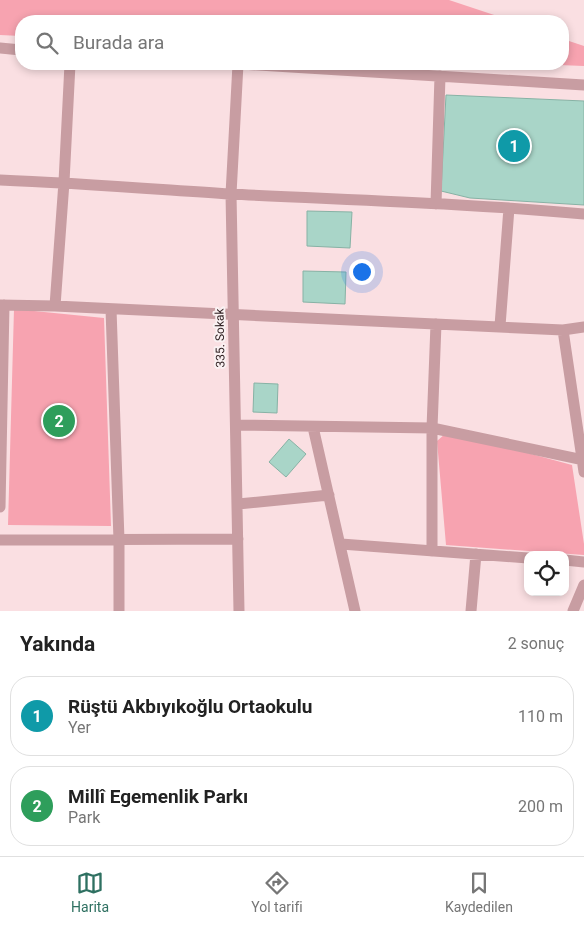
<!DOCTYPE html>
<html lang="tr">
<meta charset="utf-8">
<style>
body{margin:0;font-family:Roboto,sans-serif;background:#f2f2f2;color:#222}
.controls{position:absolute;right:15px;bottom:15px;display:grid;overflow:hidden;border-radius:10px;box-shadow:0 2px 8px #0003}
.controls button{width:45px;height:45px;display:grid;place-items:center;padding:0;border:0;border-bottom:1px solid #e0e0e0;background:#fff;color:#222;font:25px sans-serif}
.you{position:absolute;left:361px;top:271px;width:18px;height:18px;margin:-12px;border:4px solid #fff;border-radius:50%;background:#1a73e8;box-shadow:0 0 0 8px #1a73e833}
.badge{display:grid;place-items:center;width:32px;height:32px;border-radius:50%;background:#2e7061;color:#fff;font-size:16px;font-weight:700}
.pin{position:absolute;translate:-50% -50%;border:2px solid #fff;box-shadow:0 1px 5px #0006}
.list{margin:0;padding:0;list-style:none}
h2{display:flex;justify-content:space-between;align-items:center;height:65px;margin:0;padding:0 20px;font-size:21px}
h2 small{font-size:16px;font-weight:400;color:#767676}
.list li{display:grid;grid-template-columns:32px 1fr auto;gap:15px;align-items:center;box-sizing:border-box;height:80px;margin:0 10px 10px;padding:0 10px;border:1px solid #e0e0e0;border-radius:20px}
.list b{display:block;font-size:19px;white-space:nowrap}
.list p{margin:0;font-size:16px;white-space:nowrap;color:#767676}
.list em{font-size:16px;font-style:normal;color:#767676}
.icon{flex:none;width:28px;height:28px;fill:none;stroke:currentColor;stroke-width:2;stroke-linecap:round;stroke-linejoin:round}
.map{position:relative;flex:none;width:584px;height:611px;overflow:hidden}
.search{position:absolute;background:#fff;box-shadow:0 2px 8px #0003;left:15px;right:15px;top:15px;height:55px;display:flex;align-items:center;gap:12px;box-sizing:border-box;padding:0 18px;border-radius:20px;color:#767676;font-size:19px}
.sheet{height:245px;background:#fff}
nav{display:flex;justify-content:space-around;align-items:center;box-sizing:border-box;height:70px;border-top:1px solid #e0e0e0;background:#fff;font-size:14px;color:#767676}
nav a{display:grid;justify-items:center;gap:2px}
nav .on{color:#2e7061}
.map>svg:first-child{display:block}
</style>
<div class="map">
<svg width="584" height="611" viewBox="0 0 584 611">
<rect width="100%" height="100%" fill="#fadfe2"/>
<!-- green -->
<path fill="#f7a3b0" d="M 0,0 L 449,0 L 512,21 L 21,21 L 21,36 L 0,35 Z
M 563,39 L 584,46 L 584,66 L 534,64 L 563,64 Z
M 14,309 L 104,318 L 111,526 L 8,525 Z
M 445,434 L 457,434 L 572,465 L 584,544 L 584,555 L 446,545 L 437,441 Z"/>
<!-- building -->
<path fill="#a9d5c8" stroke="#87b2a5" d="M 446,95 L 584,101 L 584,205 L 470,198 L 441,191 Z
M 307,211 L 352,212 L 350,248 L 307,246 Z
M 303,271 L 346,272 L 345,304 L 303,302 Z
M 254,383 L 278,384 L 277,413 L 253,412 Z
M 289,439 L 306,454 L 286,477 L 269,462 Z"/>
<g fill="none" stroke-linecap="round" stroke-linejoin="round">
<!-- street -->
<path stroke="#c89da2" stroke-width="11" d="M 0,48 L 21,50
M 238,64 L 231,194 L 239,611
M 241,64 L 584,85
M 0,180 C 77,183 153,189 230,194 C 348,200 466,203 584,214
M 436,204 L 440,76
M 0,305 L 55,306 L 563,330 L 584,327
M 55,306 L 64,182 L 70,64
M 111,309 L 119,540 L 119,611
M 500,326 L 509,208
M 563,330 L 584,472
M 236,425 L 432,428 L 584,460
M 313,427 L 355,611
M 238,504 L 329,495
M 0,507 L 4,305
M 0,540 L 238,539
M 341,544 L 528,558
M 432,551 L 432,428 L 436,324
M 565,560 L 584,562
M 471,611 L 476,554
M 573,611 L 584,585"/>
</g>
<g text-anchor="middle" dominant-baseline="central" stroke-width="4" stroke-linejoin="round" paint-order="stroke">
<!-- street labels -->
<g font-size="12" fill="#312123" stroke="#faf1f2">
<text transform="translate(220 338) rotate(-91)">335. Sokak</text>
</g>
</g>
</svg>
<div class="controls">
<button><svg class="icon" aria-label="locate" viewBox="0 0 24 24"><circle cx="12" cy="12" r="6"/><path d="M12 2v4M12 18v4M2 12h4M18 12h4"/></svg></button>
</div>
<div class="you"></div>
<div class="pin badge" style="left:514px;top:146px;background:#0f9aa8">1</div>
<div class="pin badge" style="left:59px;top:421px;background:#2e9e5b">2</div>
<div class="search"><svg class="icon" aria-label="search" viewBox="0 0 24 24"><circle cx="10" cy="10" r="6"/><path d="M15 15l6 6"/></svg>Burada ara</div>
</div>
<section class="sheet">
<h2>Yakında<small>2 sonuç</small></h2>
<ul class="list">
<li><span class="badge" style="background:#0f9aa8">1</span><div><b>Rüştü Akbıyıkoğlu Ortaokulu</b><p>Yer</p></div><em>110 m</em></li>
<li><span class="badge" style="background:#2e9e5b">2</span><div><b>Millî Egemenlik Parkı</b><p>Park</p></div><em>200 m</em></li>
</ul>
</section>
<nav>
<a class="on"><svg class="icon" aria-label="map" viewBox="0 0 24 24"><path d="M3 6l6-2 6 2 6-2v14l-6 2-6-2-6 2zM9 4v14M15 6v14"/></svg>Harita</a>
<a><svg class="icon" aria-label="directions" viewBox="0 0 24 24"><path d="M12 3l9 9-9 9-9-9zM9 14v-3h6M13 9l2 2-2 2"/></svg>Yol tarifi</a>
<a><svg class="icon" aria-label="saved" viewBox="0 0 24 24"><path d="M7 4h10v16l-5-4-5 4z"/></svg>Kaydedilen</a>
</nav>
